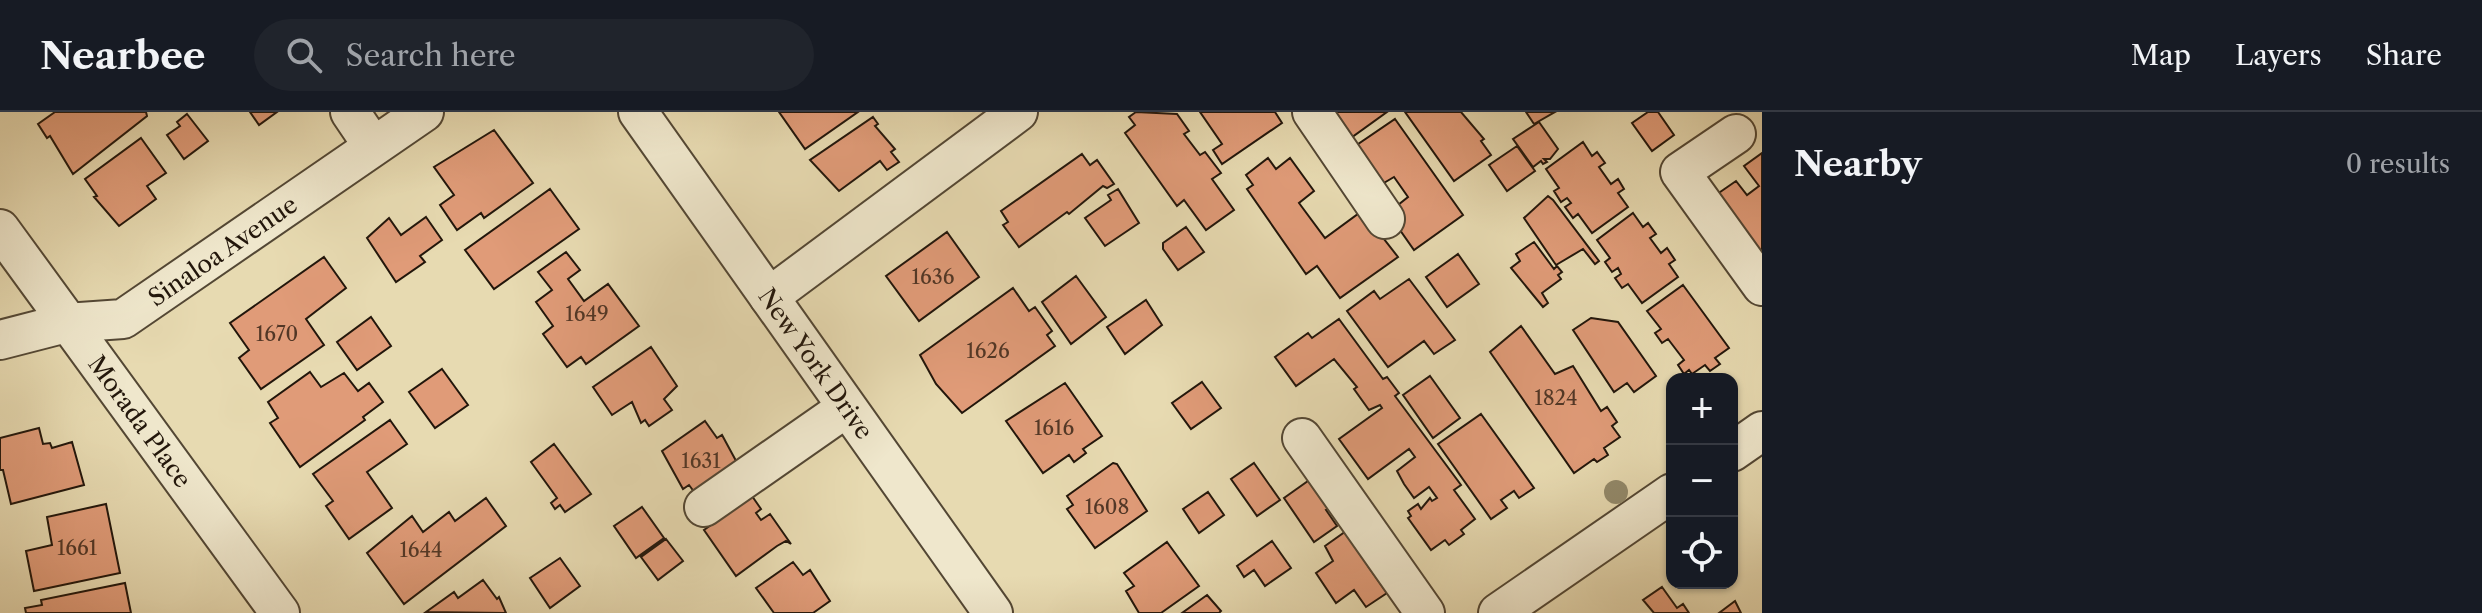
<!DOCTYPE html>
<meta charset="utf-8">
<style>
body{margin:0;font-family:"Libre Caslon Text",serif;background:#20242c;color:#f1f3f6}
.controls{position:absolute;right:24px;bottom:24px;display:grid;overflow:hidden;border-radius:16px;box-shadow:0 2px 6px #0004}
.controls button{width:72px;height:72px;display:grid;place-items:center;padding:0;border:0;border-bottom:2px solid #363941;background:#171b24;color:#f1f3f6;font:40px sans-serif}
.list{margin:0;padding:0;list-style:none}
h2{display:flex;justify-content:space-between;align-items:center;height:104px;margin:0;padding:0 32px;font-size:34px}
h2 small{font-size:26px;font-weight:400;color:#9ea1a6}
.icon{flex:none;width:44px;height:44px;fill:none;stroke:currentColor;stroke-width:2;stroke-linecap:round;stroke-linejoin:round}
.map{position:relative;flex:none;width:1762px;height:501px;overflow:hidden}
header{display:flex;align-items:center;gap:48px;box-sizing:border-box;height:112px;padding:0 40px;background:#171b24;border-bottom:2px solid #363941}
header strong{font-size:38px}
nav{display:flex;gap:44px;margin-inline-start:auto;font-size:28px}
.search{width:560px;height:72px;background:#20242c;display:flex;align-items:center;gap:20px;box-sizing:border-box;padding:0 28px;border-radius:44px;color:#9ea1a6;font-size:30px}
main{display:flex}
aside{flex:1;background:#171b24}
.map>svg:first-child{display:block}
</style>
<header>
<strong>Nearbee</strong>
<div class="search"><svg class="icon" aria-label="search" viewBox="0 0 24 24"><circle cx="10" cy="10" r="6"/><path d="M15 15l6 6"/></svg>Search here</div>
<nav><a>Map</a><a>Layers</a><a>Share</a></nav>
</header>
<main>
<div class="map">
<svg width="1762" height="501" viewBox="0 0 1762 501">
<rect width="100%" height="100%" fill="#e7dab1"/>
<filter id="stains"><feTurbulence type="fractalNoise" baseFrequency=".0025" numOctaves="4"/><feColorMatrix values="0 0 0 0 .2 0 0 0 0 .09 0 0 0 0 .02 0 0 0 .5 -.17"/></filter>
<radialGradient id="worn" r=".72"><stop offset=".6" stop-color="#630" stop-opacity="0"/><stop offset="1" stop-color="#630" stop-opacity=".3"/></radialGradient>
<!-- building -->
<path fill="#e09b78" stroke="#22160b" stroke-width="2" d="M 55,0 L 146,0 L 147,4 L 73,62 L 50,24 L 47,26 L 38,12 Z
M 250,0 L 277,0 L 259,13 Z
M 779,0 L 858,0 L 805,37 Z
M 1136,0 L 1177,2 L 1189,19 L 1184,22 L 1200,43 L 1205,40 L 1221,61 L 1212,67 L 1234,98 L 1206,118 L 1184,88 L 1177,94 L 1125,21 L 1135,13 L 1129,5 Z
M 1200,0 L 1275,0 L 1282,11 L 1222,52 L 1213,38 L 1222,32 Z
M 1328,0 L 1387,0 L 1348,28 Z
M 1405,0 L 1461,0 L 1484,27 L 1481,29 L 1491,43 L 1454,69 Z
M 1526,0 L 1555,0 L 1534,12 Z
M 1648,0 L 1658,0 L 1674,23 L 1652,39 L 1632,11 Z
M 187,2 L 208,29 L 184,47 L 167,23 L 180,14 L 177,10 Z
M 873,5 L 878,12 L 875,14 L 895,37 L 891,40 L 899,50 L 887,58 L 880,49 L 839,79 L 810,48 Z
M 1395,7 L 1463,103 L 1414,138 L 1388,101 L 1408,85 L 1394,65 L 1372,78 L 1345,41 Z
M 1539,10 L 1558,37 L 1550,47 L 1544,47 L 1547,50 L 1543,52 L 1541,49 L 1533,55 L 1513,27 Z
M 494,18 L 533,71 L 484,106 L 481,101 L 457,118 L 440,93 L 454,83 L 434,55 Z
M 141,26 L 166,61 L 147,74 L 156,87 L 119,114 L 94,85 L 97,84 L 85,67 Z
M 1583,30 L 1592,44 L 1597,40 L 1605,51 L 1599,55 L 1611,72 L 1618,67 L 1624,77 L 1618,81 L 1628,95 L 1592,121 L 1578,102 L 1573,106 L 1565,95 L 1571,91 L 1567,86 L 1561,90 L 1554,79 L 1559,76 L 1546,57 Z
M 1517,34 L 1535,59 L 1507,79 L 1489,53 Z
M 1762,41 L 1762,150 L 1713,85 L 1736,69 L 1747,83 L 1759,74 L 1744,54 Z
M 1082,42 L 1090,53 L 1097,48 L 1114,72 L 1107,76 L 1103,74 L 1069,102 L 1067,100 L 1019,135 L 1003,113 L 1008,110 L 1001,99 Z
M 1268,46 L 1276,57 L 1290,46 L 1314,79 L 1299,91 L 1325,126 L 1362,99 L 1398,145 L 1340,186 L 1317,154 L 1306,162 L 1247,77 L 1253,73 L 1246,63 Z
M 550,77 L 579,117 L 494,177 L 465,138 Z
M 1118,77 L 1139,111 L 1105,134 L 1085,106 L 1111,88 L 1108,83 Z
M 1548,84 L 1553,88 L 1599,149 L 1595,152 L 1583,137 L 1556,153 L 1524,106 Z
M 1633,101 L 1643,115 L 1648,111 L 1656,122 L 1650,126 L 1661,141 L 1667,136 L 1675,148 L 1669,152 L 1678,165 L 1642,191 L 1628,172 L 1622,176 L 1615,166 L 1621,162 L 1618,156 L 1612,160 L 1605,150 L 1610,146 L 1597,128 Z
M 426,105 L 442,128 L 420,144 L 425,150 L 396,170 L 367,126 L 389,106 L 401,123 Z
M 1186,115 L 1204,140 L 1178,158 L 1163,137 L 1163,131 Z
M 947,120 L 979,165 L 919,209 L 886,164 Z
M 1534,130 L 1554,157 L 1557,154 L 1562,160 L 1558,163 L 1561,167 L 1542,181 L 1548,191 L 1543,195 L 1511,156 L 1520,149 L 1516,142 Z
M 566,140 L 580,158 L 568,167 L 584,189 L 608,172 L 639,214 L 586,252 L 581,245 L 567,255 L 543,222 L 553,214 L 536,190 L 552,178 L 538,160 Z
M 1458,142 L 1479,172 L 1447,195 L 1426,165 Z
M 324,145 L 346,176 L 306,207 L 324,233 L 261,277 L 239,246 L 249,238 L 230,211 Z
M 1076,164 L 1106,205 L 1071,232 L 1042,190 Z
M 1409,167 L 1455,228 L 1434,242 L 1424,229 L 1388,255 L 1347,199 L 1374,179 L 1380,187 Z
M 1683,173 L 1729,236 L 1715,246 L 1720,252 L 1710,259 L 1705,253 L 1692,262 L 1689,258 L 1684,262 L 1678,253 L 1684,248 L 1668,227 L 1662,231 L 1655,221 L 1661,217 L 1647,199 Z
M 1013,176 L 1029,199 L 1035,195 L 1052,219 L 1047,223 L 1055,234 L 962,301 L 936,272 L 920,243 Z
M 1146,188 L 1162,213 L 1125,242 L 1107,215 Z
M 371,205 L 391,234 L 357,258 L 337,230 Z
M 1591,206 L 1618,210 L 1656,264 L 1634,280 L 1627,271 L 1614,280 L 1573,218 Z
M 1339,207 L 1383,267 L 1387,265 L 1399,281 L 1395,284 L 1398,288 L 1461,373 L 1454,378 L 1475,407 L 1461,418 L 1464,422 L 1449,433 L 1445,428 L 1431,438 L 1408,406 L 1411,404 L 1408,399 L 1418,392 L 1421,397 L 1430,386 L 1432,389 L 1437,386 L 1429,375 L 1414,386 L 1404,372 L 1397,359 L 1415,345 L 1409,337 L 1368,367 L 1339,327 L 1382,296 L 1380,293 L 1369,298 L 1354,277 L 1357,275 L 1334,247 L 1296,274 L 1275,245 L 1308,221 L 1312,226 Z
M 1521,214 L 1555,262 L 1573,254 L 1601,299 L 1607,295 L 1617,310 L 1612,314 L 1620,325 L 1604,336 L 1608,343 L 1597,350 L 1594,347 L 1574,361 L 1490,240 Z
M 651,235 L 677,274 L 664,287 L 672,298 L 649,314 L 645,308 L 641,311 L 632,290 L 612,303 L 593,275 Z
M 442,257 L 468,293 L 435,316 L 409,280 Z
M 310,260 L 321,275 L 344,261 L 358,279 L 369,271 L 383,290 L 363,305 L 365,308 L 300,355 L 270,311 L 278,306 L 268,290 Z
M 1430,264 L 1460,306 L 1433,326 L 1403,283 Z
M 1202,270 L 1221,296 L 1191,317 L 1172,291 Z
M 1065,271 L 1102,324 L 1083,337 L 1086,341 L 1074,350 L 1069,343 L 1043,361 L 1006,309 Z
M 1481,302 L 1534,376 L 1519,386 L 1514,379 L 1501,388 L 1507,396 L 1491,407 L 1438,332 Z
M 390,308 L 407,332 L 367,360 L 392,396 L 349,427 L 326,394 L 333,389 L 313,362 Z
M 705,309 L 717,326 L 722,323 L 741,358 L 695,381 L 689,373 L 683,377 L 662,339 Z
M 39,316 L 43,332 L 50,331 L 52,336 L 72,330 L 84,373 L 11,392 L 3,358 L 0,358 L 0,326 Z
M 554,332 L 591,382 L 565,400 L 560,393 L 555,397 L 551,391 L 557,386 L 531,350 Z
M 1113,351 L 1117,352 L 1147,399 L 1095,436 L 1067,397 L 1073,393 L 1067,384 Z
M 1254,351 L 1280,388 L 1257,404 L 1231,367 Z
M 1315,364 L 1330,396 L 1326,398 L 1337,414 L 1314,430 L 1284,386 Z
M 1208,380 L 1224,403 L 1199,421 L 1183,397 Z
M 752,384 L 761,397 L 756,401 L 761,408 L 770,402 L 791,432 L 786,429 L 777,434 L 736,464 L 704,418 Z
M 486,386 L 506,414 L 404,492 L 367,441 L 412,404 L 423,420 L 449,400 L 455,409 Z
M 106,392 L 120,461 L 34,479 L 26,439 L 52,433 L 47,405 Z
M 642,395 L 664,426 L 636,446 L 614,414 Z
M 1349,417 L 1368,454 L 1387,481 L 1366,495 L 1354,478 L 1336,491 L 1316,461 L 1333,449 L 1325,434 Z
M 666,427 L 683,449 L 658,468 L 641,445 Z
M 1272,429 L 1291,456 L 1265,474 L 1254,458 L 1244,465 L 1237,454 Z
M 1167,430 L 1199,474 L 1161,501 L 1139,501 L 1126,479 L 1134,474 L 1124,461 Z
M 560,446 L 580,474 L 550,496 L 530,466 Z
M 793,450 L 803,463 L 810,458 L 830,489 L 813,501 L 774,501 L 756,476 Z
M 483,468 L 497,487 L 499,485 L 506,501 L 426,500 L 454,480 L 458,486 Z
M 125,471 L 131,501 L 26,501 L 25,496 L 42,493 L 41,488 Z
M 1662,475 L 1677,496 L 1683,492 L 1689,501 L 1654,501 L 1643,488 Z
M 1207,483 L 1221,499 L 1219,501 L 1182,501 Z
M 1735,489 L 1741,501 L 1719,501 Z"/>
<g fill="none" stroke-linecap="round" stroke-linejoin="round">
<defs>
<g id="minor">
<path d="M 350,0 L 373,34"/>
<path id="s1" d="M 638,0 L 993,501"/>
<path d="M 1312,0 L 1385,107"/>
<path d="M 1736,22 L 1680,60 L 1762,174"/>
<path id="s2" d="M 0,117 L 280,501"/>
<path d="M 769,185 L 1018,0"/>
<path id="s3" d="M 0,228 L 66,211 L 123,207 L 424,0"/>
<path d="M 1302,326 L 1425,501"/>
<path d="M 1732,340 L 1762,319"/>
<path d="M 704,395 L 846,296"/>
<path d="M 1498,501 L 1672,381"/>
</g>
</defs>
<!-- minor casing -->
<use href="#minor" stroke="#534734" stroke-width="42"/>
<!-- minor -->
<use href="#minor" stroke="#efe7cc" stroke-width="38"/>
</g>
<!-- trees -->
<circle fill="#938a6b" cx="1616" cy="380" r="12"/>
<g text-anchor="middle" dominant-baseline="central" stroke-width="8" stroke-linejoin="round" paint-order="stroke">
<!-- number labels -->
<g font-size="20" fill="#523726">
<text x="933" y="165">1636</text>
<text x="587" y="202">1649</text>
<text x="277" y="222">1670</text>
<text x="988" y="239">1626</text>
<text x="1556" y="286">1824</text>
<text x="1054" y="316">1616</text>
<text x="701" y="349">1631</text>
<text x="1107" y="395">1608</text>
<text x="77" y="436">1661</text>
<text x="421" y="438">1644</text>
</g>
<!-- street labels -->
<g font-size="24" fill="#22160b" stroke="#efe7cc">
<text stroke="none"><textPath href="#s3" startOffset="246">Sinaloa Avenue</textPath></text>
<text stroke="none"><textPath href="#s1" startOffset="308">New York Drive</textPath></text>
<text stroke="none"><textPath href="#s2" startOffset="238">Morada Place</textPath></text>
</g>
</g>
<rect width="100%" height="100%" filter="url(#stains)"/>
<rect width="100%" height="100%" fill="url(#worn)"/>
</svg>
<div class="controls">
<button>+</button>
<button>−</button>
<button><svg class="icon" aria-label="locate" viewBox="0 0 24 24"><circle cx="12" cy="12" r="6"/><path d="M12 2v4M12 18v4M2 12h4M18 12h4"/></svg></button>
</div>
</div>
<aside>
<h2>Nearby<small>0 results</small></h2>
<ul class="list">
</ul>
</aside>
</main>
